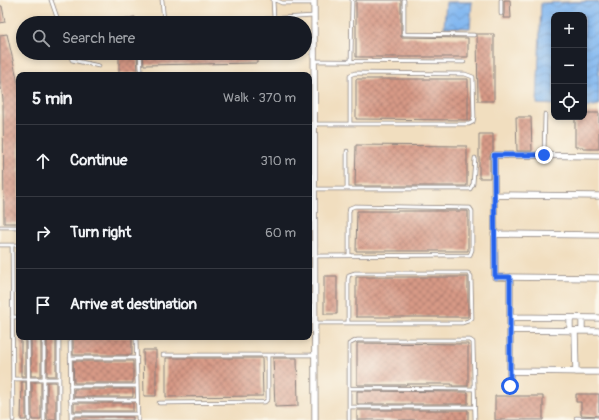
<!DOCTYPE html>
<meta charset="utf-8">
<style>
body{margin:0;font-family:Pangolin,sans-serif;background:#242831;color:#f1f3f6}
.controls{position:absolute;right:12px;top:12px;display:grid;overflow:hidden;border-radius:8px;box-shadow:0 2px 6px #0003}
.controls button{width:36px;height:36px;display:grid;place-items:center;padding:0;border:0;border-bottom:1px solid #363941;background:#171b24;color:#f1f3f6;font:20px sans-serif}
.stop{position:absolute;width:12px;height:12px;margin:-9px;border:3px solid #2563eb;border-radius:50%;background:#fff}
.stop.end{background:#2563eb;border-color:#fff;box-shadow:0 1px 4px #0008}
.list{margin:0;padding:0;list-style:none}
h2{display:flex;justify-content:space-between;align-items:center;height:52px;margin:0;padding:0 16px;font-size:17px}
h2 small{font-size:13px;font-weight:400;color:#9ea1a6}
.list li{display:grid;grid-template-columns:26px 1fr auto;gap:12px;align-items:center;box-sizing:border-box;height:72px;padding:0 16px;border-top:1px solid #363941}
.list b{display:block;font-size:15px;white-space:nowrap}
.list em{font-size:13px;font-style:normal;color:#9ea1a6}
.icon{flex:none;width:22px;height:22px;fill:none;stroke:currentColor;stroke-width:2;stroke-linecap:round;stroke-linejoin:round}
.map{position:relative;flex:none;width:599px;height:420px;overflow:hidden}
.search{position:absolute;background:#171b24;box-shadow:0 2px 6px #0003;left:16px;top:16px;width:296px;height:44px;display:flex;align-items:center;gap:10px;box-sizing:border-box;padding:0 14px;border-radius:22px;color:#9ea1a6;font-size:15px}
.panel{position:absolute;background:#171b24;box-shadow:0 2px 6px #0003;left:16px;top:72px;width:296px;height:268px;border-radius:8px}
.map>svg:first-child{display:block}
</style>
<div class="map">
<svg width="599" height="420" viewBox="0 0 599 420">
<defs>
<pattern id="water-waves" width="16" height="10" patternUnits="userSpaceOnUse"><rect width="16" height="10" fill="#82b7f0"/><path d="M0 5q4-4 8 0t8 0" fill="none" stroke="#6a94c4"/></pattern>
<pattern id="building-cross-hatch" width="8" height="8" patternUnits="userSpaceOnUse"><rect width="8" height="8" fill="#d79a86"/><path d="M0 0l8 8M0 8l8-8" fill="none" stroke="#ae7d6f"/></pattern>
</defs>
<rect width="100%" height="100%" fill="#fbf7ec"/>
<filter id="ink" filterUnits="userSpaceOnUse"><feTurbulence type="fractalNoise" baseFrequency=".025" numOctaves="2"/><feDisplacementMap in="SourceGraphic" scale="8" xChannelSelector="R" yChannelSelector="G"/><feConvolveMatrix kernelMatrix="1 2 1 2 8 2 1 2 1" color-interpolation-filters="sRGB"/></filter>
<filter id="wash" filterUnits="userSpaceOnUse"><feTurbulence type="fractalNoise" baseFrequency=".012" numOctaves="4" result="noise"/><feDisplacementMap in="SourceGraphic" scale="16" xChannelSelector="R" yChannelSelector="G"/><feGaussianBlur stdDeviation="0.9" result="paint"/><feColorMatrix in="noise" values="0 0 0 0 0 0 0 0 0 0 0 0 0 0 0 0 0 1.4 0 .05"/><feComposite in="paint" operator="in"/></filter>
<g filter="url(#wash)">
<rect width="100%" height="100%" fill="#f1debf"/>
<!-- water -->
<path fill="url(#water-waves)" stroke="#526c96" d="M 599,1 L 599,105 L 584,108 L 584,15 L 554,15 L 554,105 L 537,104 L 541,3 Z
M 446,2 L 472,2 L 470,28 L 444,27 Z"/>
<g id="blocks">
<!-- building -->
<path fill="url(#building-cross-hatch)" d="M 356,0 L 401,0 L 401,37 L 468,38 L 468,57 L 356,57 Z
M 504,0 L 510,0 L 511,18 L 503,18 L 504,14 Z
M 0,6 L 2,6 L 5,22 L 0,23 Z
M 135,17 L 136,23 L 113,23 L 113,20 Z
M 7,34 L 19,87 L 19,223 L 4,223 L 3,99 L 0,80 L 0,35 Z
M 477,34 L 494,34 L 494,101 L 478,101 Z
M 119,53 L 137,53 L 138,73 L 119,74 Z
M 143,53 L 257,53 L 257,63 L 144,65 Z
M 356,79 L 468,79 L 468,120 L 356,119 Z
M 584,113 L 599,113 L 599,149 L 583,149 L 583,147 L 575,147 L 575,117 L 584,117 Z
M 516,117 L 531,117 L 532,151 L 517,151 Z
M 479,134 L 493,134 L 493,151 L 490,155 L 490,178 L 479,178 Z
M 356,145 L 467,146 L 467,186 L 355,186 Z
M 357,211 L 468,211 L 468,251 L 356,251 Z
M 324,276 L 337,276 L 337,314 L 324,314 Z
M 356,277 L 468,277 L 468,317 L 356,317 Z
M 21,337 L 25,337 L 25,376 L 21,376 Z
M 31,337 L 41,337 L 41,376 L 31,376 Z
M 47,337 L 56,337 L 56,376 L 47,376 Z
M 73,337 L 132,337 L 132,355 L 73,355 Z
M 357,343 L 468,344 L 468,386 L 452,386 L 452,384 L 406,384 L 406,385 L 357,385 Z
M 143,350 L 156,350 L 156,396 L 144,396 Z
M 166,358 L 262,358 L 263,396 L 166,397 Z
M 273,358 L 297,358 L 298,406 L 275,407 Z
M 73,361 L 133,361 L 133,383 L 74,383 Z
M 22,382 L 26,382 L 26,420 L 21,420 Z
M 32,382 L 41,382 L 41,420 L 32,420 Z
M 47,382 L 56,382 L 56,420 L 47,420 Z
M 74,389 L 133,389 L 133,397 L 74,397 Z
M 357,391 L 468,392 L 468,404 L 357,404 Z
M 576,394 L 599,394 L 599,416 L 581,415 L 581,402 L 576,402 Z
M 495,396 L 543,396 L 543,420 L 495,420 Z
M 74,403 L 133,403 L 133,411 L 74,411 Z
M 357,410 L 468,410 L 468,420 L 357,420 Z
M 74,417 L 133,417 L 133,420 L 74,420 Z"/>
</g>
</g>
<g filter="url(#ink)">
<use href="#blocks" fill-opacity="0" stroke="#8a807d" stroke-width="1"/>
<g fill="none" stroke-linecap="round" stroke-linejoin="round">
<defs>
<path id="lane" d="M 51,0 L 59,23
M 162,0 L 164,22
M 273,0 L 274,18
M 275,0 L 282,3 L 314,3
M 404,0 L 404,34 L 474,35
M 501,0 L 501,14
M 142,23 L 265,19
M 265,23 L 265,19 L 314,16
M 70,53 L 72,60 L 99,66
M 140,53 L 141,69
M 264,54 L 264,53
M 315,61 L 464,62
M 351,61 L 352,0
M 315,124 L 469,124 L 473,122 L 474,117 L 473,77 L 465,74 L 355,73 L 350,75 L 350,124
M 347,151 L 347,189
M 544,155 L 545,114
M 315,189 L 470,189 L 473,184 L 475,158
M 0,227 L 19,227
M 0,245 L 19,245
M 12,245 L 13,420
M 315,256 L 470,255 L 472,250 L 472,211 L 470,208 L 355,206 L 350,208 L 349,212 L 349,255
M 309,284 L 315,284
M 12,317 L 19,317
M 315,323 L 462,323 L 468,321 L 472,318 L 471,276 L 468,273 L 355,273 L 349,275 L 348,279 L 348,323
M 28,337 L 29,420
M 44,337 L 44,420
M 59,337 L 59,420
M 70,337 L 71,420
M 136,337 L 138,420
M 163,355 L 315,355
M 70,358 L 137,358
M 13,379 L 59,379
M 70,386 L 137,386
M 349,388 L 474,389
M 70,400 L 137,400
M 159,403 L 265,402 L 268,399 L 268,355
M 349,407 L 475,407
M 71,414 L 137,414
M 576,418 L 599,419
M 349,420 L 349,344 L 357,340 L 470,340 L 473,342 L 475,420"/>
<path id="street" d="M 314,0 L 315,420
M 599,156 L 494,155 L 495,277 L 599,278
M 494,195 L 599,196
M 494,234 L 599,235
M 510,277 L 510,386
M 510,317 L 599,318
M 570,318 L 570,331
M 510,330 L 599,331
M 575,331 L 576,372
M 582,331 L 582,318
M 510,371 L 599,372"/>
</defs>
<!-- lane casing -->
<use href="#lane" stroke="#8a807d" stroke-width="4.5"/>
<!-- street casing -->
<use href="#street" stroke="#8a807d" stroke-width="7"/>
<!-- lane -->
<use href="#lane" stroke="#fff" stroke-width="3"/>
<!-- street -->
<use href="#street" stroke="#fff" stroke-width="5.5"/>
</g>
</g>
<g fill="none" stroke-linecap="round" stroke-linejoin="round" filter="url(#ink)">
<!-- route -->
<path stroke="#2563eb" stroke-width="5" d="M 510,386 L 510,277 L 495,277 L 494,155 L 544,155"/>
</g>
</svg>
<div class="controls">
<button>+</button>
<button>−</button>
<button><svg class="icon" aria-label="locate" viewBox="0 0 24 24"><circle cx="12" cy="12" r="6"/><path d="M12 2v4M12 18v4M2 12h4M18 12h4"/></svg></button>
</div>
<div class="stop" style="left:510px;top:386px"></div>
<div class="stop end" style="left:544px;top:155px"></div>
<div class="search"><svg class="icon" aria-label="search" viewBox="0 0 24 24"><circle cx="10" cy="10" r="6"/><path d="M15 15l6 6"/></svg>Search here</div>
<section class="panel">
<h2>5 min<small>Walk · 370 m</small></h2>
<ul class="list">
<li><svg class="icon" aria-label="ahead" viewBox="0 0 24 24"><path d="M12 20V5M6 11l6-6 6 6"/></svg><div><b>Continue</b></div><em>310 m</em></li>
<li><svg class="icon" aria-label="right" viewBox="0 0 24 24"><path d="M7 20v-9h11M14 6l5 5-5 5"/></svg><div><b>Turn right</b></div><em>60 m</em></li>
<li><svg class="icon" aria-label="arrive" viewBox="0 0 24 24"><path d="M6 21V4h12l-3 4 3 4H6"/></svg><div><b>Arrive at destination</b></div></li>
</ul>
</section>
</div>
